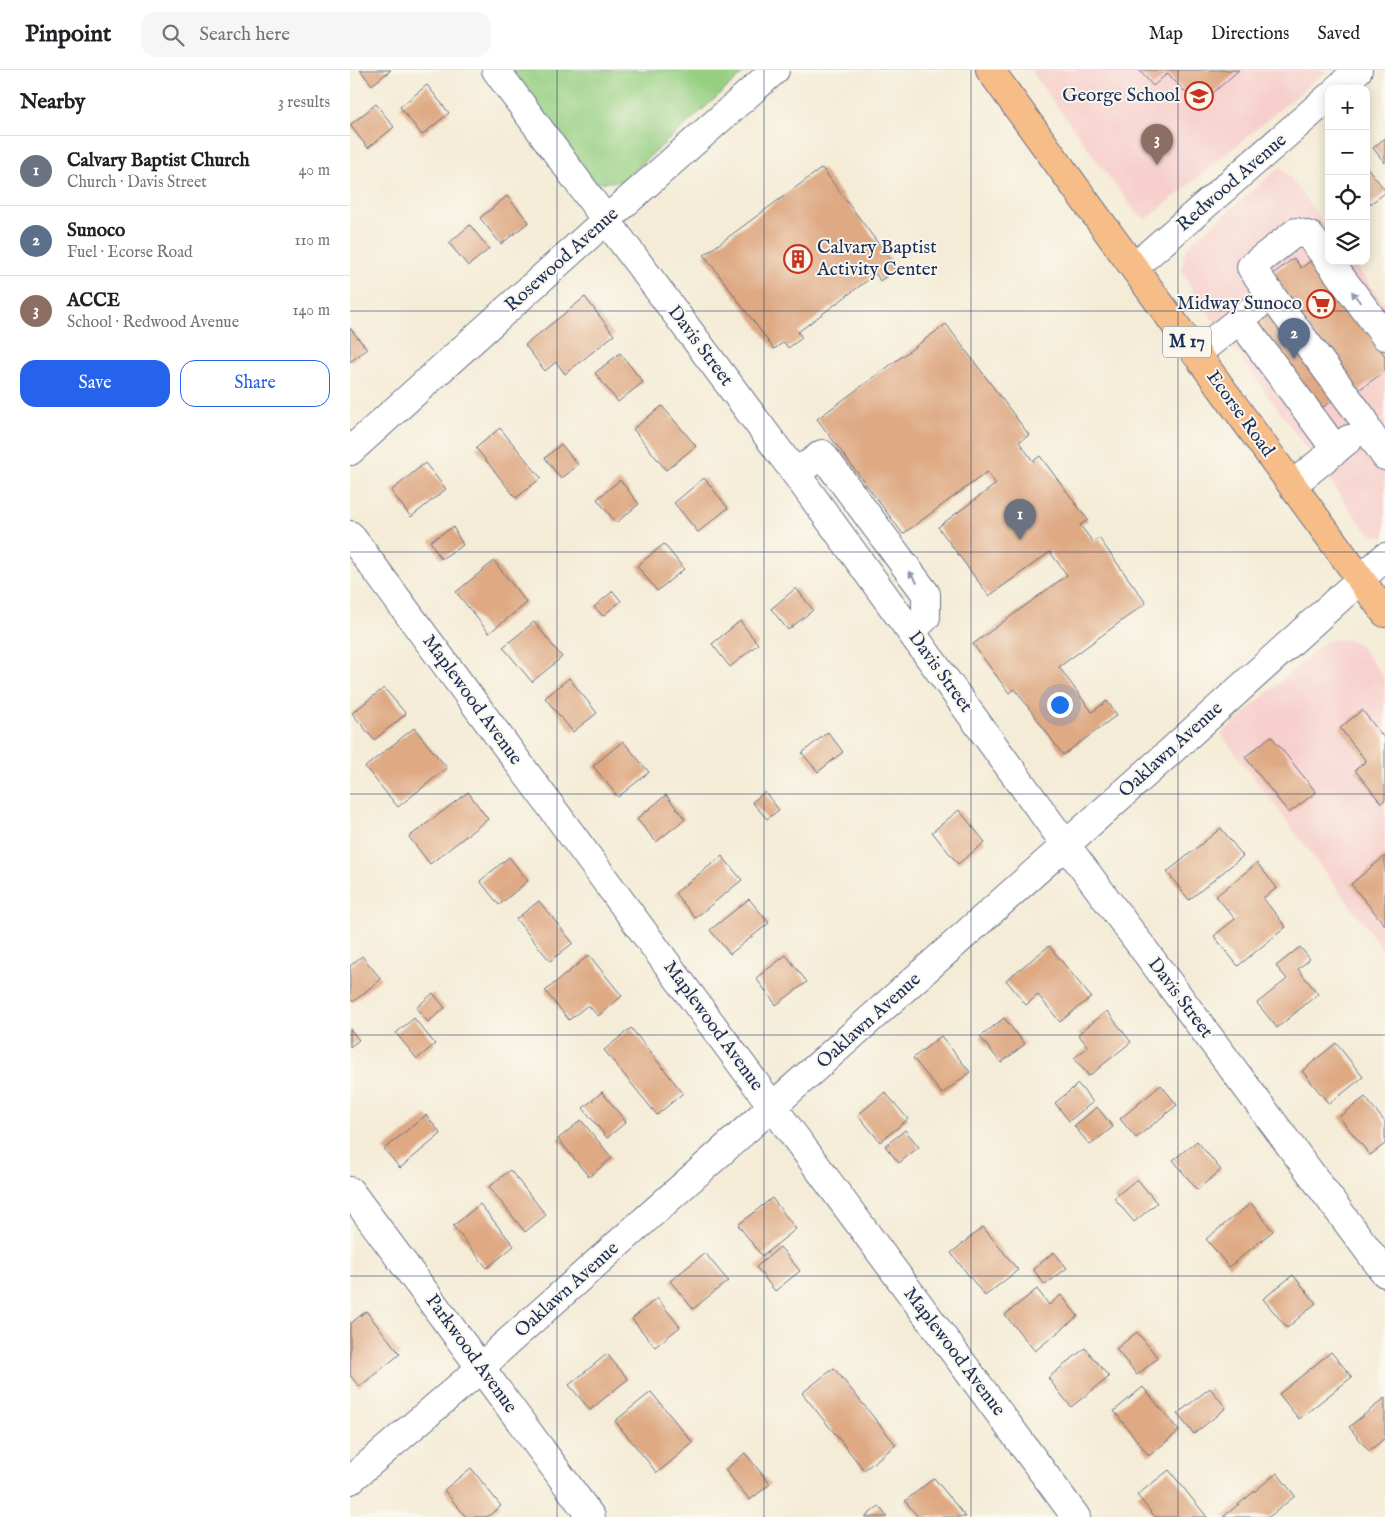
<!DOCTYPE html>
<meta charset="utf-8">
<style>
body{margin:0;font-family:"IM FELL English",serif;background:#f6f6f6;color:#202124}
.controls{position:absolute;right:15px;top:15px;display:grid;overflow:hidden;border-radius:10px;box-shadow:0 2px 12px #0003}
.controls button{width:45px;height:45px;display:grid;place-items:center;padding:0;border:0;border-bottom:1px solid #e0e0e0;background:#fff;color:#202124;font:25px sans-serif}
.you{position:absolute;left:709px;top:634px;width:18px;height:18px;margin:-12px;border:4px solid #fff;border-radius:50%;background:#1a73e8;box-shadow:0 0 0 8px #1a73e833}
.badge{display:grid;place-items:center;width:32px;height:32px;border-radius:50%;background:#2563eb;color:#fff;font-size:16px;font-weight:700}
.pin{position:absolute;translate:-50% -41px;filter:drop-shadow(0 1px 2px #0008)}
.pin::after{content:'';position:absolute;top:26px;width:18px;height:15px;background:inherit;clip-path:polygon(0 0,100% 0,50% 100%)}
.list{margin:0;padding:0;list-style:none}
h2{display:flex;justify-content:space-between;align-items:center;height:65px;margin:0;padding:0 20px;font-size:21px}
h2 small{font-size:16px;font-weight:400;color:#757577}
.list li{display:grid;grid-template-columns:32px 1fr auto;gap:15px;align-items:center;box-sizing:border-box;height:70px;padding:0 20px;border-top:1px solid #e0e0e0}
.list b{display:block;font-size:19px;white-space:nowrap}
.list p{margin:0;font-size:16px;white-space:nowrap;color:#757577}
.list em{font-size:16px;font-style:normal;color:#757577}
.actions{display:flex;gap:10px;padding:15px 20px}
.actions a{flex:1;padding:11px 0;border:1px solid #2563eb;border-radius:15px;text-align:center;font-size:18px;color:#2563eb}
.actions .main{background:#2563eb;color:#fff}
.icon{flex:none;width:28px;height:28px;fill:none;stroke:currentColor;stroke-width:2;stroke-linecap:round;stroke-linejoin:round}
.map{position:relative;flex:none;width:1035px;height:1447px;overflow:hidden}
header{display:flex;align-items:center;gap:30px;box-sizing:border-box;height:70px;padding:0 25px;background:#fff;border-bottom:1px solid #e0e0e0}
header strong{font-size:24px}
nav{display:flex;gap:28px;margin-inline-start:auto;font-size:18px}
.search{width:350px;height:45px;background:#f6f6f6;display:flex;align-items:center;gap:12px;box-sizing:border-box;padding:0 18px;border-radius:15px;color:#757577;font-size:19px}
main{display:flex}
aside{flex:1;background:#fff}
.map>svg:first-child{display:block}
</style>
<header>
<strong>Pinpoint</strong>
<div class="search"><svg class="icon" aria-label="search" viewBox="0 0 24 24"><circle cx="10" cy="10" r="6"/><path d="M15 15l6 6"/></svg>Search here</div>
<nav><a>Map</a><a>Directions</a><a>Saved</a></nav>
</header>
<main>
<aside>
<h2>Nearby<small>3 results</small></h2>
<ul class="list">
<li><span class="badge" style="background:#6b7280">1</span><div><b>Calvary Baptist Church</b><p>Church · Davis Street</p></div><em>40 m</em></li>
<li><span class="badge" style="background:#5c6f8a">2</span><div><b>Sunoco</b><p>Fuel · Ecorse Road</p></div><em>110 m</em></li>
<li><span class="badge" style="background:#8d6e63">3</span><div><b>ACCE</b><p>School · Redwood Avenue</p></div><em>140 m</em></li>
</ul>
<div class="actions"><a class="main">Save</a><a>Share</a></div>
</aside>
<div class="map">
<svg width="1035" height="1447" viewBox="0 0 1035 1447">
<rect width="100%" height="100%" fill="#fbf7ec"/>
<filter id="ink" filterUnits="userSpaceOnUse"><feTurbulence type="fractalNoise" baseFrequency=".02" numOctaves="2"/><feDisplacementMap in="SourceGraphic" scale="10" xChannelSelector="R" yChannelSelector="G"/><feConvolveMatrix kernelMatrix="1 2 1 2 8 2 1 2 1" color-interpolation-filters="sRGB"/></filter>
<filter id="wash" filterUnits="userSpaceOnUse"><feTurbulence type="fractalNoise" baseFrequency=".0096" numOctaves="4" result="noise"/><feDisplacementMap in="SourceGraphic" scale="20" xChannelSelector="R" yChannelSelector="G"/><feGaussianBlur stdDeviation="1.12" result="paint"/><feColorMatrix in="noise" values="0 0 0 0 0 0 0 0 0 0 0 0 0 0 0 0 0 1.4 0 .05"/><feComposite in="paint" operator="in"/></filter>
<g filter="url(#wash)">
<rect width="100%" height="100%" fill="#f4ecd7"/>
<!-- built -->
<path fill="#f7d0cd" d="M 680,0 L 978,0 L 796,150 L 785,142 Z
M 931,96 L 979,160 L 979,191 L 1002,191 L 1035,236 L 1035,468 L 1023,465 L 1012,456 L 843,222 L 832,200 L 834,184 L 839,175 Z
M 988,569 L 1004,572 L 1012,578 L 1035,609 L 1035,882 L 871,664 L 968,578 L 977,571 Z"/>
<!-- green -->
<path fill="#96cf82" stroke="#587f70" d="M 163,0 L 397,0 L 272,111 L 246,113 Z"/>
<g id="blocks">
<!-- building -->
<path fill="#dea983" d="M 10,0 L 41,0 L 22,15 Z
M 789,0 L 889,0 L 848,36 L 822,8 L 818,3 L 803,16 Z
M 77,15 L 99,43 L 72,65 L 50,37 Z
M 26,34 L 44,57 L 18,78 L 0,55 Z
M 1035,68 L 1035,93 L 1023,78 Z
M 1016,96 L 1035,120 L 1035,123 L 1016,137 Z
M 472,98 L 542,192 L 540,194 L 545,200 L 530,211 L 526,204 L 448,262 L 452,268 L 438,278 L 434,272 L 424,279 L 354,185 Z
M 157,126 L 179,152 L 151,174 L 130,148 Z
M 120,155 L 139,179 L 118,196 L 99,173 Z
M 966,187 L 1035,286 L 1035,301 L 1006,322 L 920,206 L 944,188 L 951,198 Z
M 235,227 L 264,265 L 215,304 L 206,292 L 195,301 L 175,275 Z
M 923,234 L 990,325 L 964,344 L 897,253 Z
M 596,254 L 679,365 L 669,372 L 683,391 L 690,386 L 738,450 L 730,455 L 743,472 L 749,468 L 796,533 L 709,597 L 742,642 L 757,631 L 767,645 L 713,685 L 665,619 L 659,623 L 623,574 L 717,505 L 700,482 L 639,526 L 588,457 L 646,414 L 637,402 L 553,464 L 467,349 Z
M 0,258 L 17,279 L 0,292 Z
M 270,283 L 293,312 L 268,332 L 245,303 Z
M 312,336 L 346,376 L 316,400 L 283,359 Z
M 150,358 L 191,408 L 166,428 L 126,378 Z
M 211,374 L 228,395 L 211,409 L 195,388 Z
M 75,393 L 96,419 L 61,447 L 41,421 Z
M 354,408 L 378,438 L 348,462 L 324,433 Z
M 270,410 L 289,434 L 266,453 L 247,429 Z
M 103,457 L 113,475 L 91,489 L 80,471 Z
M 314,474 L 334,499 L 307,521 L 287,496 Z
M 144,491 L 177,533 L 139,563 L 106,522 Z
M 446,518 L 463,540 L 438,560 L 421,539 Z
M 263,521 L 271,531 L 253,546 L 244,537 Z
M 390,551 L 408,574 L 380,597 L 362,574 Z
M 184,552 L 212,587 L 182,612 L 153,577 Z
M 219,608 L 247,643 L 223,662 L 195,628 Z
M 34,618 L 56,644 L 24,670 L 2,643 Z
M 1012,640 L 1035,669 L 1035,730 L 1031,733 L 1005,700 L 1016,691 L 990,658 Z
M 64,658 L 97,698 L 48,737 L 15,697 Z
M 478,662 L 493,682 L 468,702 L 452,683 Z
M 921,666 L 966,722 L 939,743 L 895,687 Z
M 273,671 L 299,702 L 268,727 L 243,696 Z
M 118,722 L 138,749 L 80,794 L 59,767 Z
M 415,722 L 429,740 L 417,749 L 402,732 Z
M 316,725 L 335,749 L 306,772 L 287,749 Z
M 609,740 L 635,772 L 608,794 L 582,762 Z
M 871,758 L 893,786 L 839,830 L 817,802 Z
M 372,786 L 392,810 L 345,848 L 325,823 Z
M 1035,786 L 1035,855 L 1001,814 Z
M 159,787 L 178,811 L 149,835 L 130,811 Z
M 907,793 L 927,818 L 913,828 L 936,857 L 888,896 L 864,866 L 885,849 L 866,826 Z
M 399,829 L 419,853 L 380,884 L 360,860 Z
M 189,831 L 223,873 L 200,891 L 166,849 Z
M 699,876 L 741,927 L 710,952 L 688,925 L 676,935 L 656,910 Z
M 950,877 L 960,889 L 948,899 L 968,924 L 927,958 L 907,933 L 937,909 L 926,896 Z
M 239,885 L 272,926 L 248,946 L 238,935 L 219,950 L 195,921 Z
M 436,885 L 457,912 L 426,935 L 406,908 Z
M 12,886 L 31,909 L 3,932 L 0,928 L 0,896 Z
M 83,923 L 95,938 L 78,952 L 66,938 Z
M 757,941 L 781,972 L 739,1006 L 724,988 L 738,977 L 728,964 Z
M 64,948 L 85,974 L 67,989 L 46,963 Z
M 654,948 L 675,974 L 651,993 L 630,967 Z
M 281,958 L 333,1023 L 307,1045 L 254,980 Z
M 0,959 L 9,970 L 0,977 Z
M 591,966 L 620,1002 L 592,1024 L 563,988 Z
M 986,973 L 1013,1007 L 979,1034 L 952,1001 Z
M 728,1014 L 743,1032 L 719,1051 L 705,1033 Z
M 811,1015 L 827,1035 L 786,1068 L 770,1049 Z
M 252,1022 L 276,1052 L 257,1068 L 233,1038 Z
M 535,1022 L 558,1049 L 530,1072 L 508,1045 Z
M 1015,1027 L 1035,1052 L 1035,1074 L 1020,1085 L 989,1047 Z
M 747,1037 L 763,1057 L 740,1075 L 724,1056 Z
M 76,1045 L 91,1064 L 50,1098 L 34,1079 Z
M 231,1050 L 262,1088 L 239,1107 L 208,1069 Z
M 555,1060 L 569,1077 L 549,1093 L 535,1076 Z
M 847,1071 L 871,1100 L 847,1120 L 823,1090 Z
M 160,1100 L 196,1145 L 175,1162 L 139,1117 Z
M 787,1109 L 807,1133 L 784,1152 L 764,1128 Z
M 422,1128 L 446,1159 L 412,1186 L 388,1155 Z
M 901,1133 L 923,1161 L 879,1197 L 856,1169 Z
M 130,1134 L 164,1176 L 137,1198 L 103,1156 Z
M 633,1157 L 668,1200 L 635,1226 L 601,1183 Z
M 430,1177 L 450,1201 L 425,1221 L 406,1197 Z
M 704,1182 L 717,1198 L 695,1215 L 683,1199 Z
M 355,1183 L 378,1211 L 343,1239 L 320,1211 Z
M 943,1205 L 966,1233 L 937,1258 L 913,1229 Z
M 687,1219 L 699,1235 L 711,1225 L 728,1246 L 685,1281 L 655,1245 Z
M 307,1228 L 330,1257 L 305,1277 L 282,1249 Z
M 16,1241 L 50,1284 L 9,1317 L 0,1305 L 0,1254 Z
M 787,1262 L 808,1288 L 787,1305 L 766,1279 Z
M 735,1278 L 759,1307 L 721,1337 L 698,1308 Z
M 981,1282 L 1002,1307 L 949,1349 L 929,1324 Z
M 257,1284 L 278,1309 L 240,1340 L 219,1315 Z
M 484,1298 L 546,1375 L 514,1400 L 452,1323 Z
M 793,1317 L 829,1361 L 799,1386 L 764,1341 Z
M 860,1318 L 876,1338 L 844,1364 L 827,1344 Z
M 301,1322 L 343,1373 L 307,1403 L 265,1351 Z
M 1035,1328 L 1035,1368 L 1019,1381 L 999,1357 Z
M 395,1383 L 420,1414 L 400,1430 L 375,1400 Z
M 121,1398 L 151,1436 L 137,1447 L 116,1447 L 94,1420 Z
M 819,1400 L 857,1447 L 805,1447 L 787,1425 Z
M 927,1403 L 945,1426 L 919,1447 L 873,1447 Z
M 584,1408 L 616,1447 L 568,1447 L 555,1431 Z
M 529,1436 L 537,1447 L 515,1447 Z"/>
</g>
</g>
<g filter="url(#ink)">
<use href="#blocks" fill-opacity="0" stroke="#677188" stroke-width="1"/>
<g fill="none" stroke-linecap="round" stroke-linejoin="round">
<defs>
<path id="minor" d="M 146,0 L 256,150 L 443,400 L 716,775 L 1035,1203
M 987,19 L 1008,0
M 784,197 L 979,27
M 921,225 L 901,197 L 946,162 L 960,166 L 1035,266
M 890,250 L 986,380
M 846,284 L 921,225 L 1014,350 L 1015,356 L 1035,386
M 0,381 L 256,150 L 425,0
M 443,400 L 459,394 L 472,384 L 576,524 L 576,547 L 561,562
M 942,415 L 999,369
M 0,465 L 726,1447
M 0,1121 L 241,1447
M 0,1410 L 131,1298 L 150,1279 L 811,690 L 1035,487"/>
<path id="major" d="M 640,0 L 1035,543"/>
</defs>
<!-- minor casing -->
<use href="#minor" stroke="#677188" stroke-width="30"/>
<!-- major casing -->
<use href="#major" stroke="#677188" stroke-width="30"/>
<!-- minor -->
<use href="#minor" stroke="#fff" stroke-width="28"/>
<!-- major -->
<use href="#major" stroke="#f7bd88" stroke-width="28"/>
</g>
<!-- one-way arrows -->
<defs><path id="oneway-solid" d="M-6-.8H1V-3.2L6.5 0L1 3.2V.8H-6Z" transform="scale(1.25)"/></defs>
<g fill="#8d97ae">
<use href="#oneway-solid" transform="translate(1006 227) rotate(-127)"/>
<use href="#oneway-solid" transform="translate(563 507) rotate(-127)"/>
</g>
</g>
<!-- grid -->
<path fill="none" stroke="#1b2f5e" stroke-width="1" stroke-opacity="0.55" d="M 207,0 L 207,1447M 414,0 L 414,1447M 621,0 L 621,1447M 828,0 L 828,1447M 0,241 L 1035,241M 0,482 L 1035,482M 0,724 L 1035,724M 0,965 L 1035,965M 0,1206 L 1035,1206"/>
<!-- icons -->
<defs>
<symbol id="school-ring" viewBox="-11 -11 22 22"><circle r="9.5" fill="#fbf7ec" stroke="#c8321e" stroke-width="1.5"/><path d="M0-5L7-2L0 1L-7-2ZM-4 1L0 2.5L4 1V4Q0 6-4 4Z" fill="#c8321e"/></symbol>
<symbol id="building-ring" viewBox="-11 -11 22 22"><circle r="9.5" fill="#fbf7ec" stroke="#c8321e" stroke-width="1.5"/><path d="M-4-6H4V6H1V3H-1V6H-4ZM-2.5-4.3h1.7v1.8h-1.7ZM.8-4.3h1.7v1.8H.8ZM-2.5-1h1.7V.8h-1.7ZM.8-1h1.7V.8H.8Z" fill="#c8321e"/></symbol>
<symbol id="supermarket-ring" viewBox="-11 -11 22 22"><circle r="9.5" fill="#fbf7ec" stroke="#c8321e" stroke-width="1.5"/><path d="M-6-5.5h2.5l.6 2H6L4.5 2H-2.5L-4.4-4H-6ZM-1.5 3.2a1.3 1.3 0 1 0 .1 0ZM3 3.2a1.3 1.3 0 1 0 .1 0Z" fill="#c8321e"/></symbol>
</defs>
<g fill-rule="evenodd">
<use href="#school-ring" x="833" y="10" width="32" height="32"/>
<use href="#building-ring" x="432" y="173" width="32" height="32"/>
<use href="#supermarket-ring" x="955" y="218" width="32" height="32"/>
</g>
<g text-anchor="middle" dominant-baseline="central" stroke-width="4" stroke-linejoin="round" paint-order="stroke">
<!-- shield labels -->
<rect fill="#fbf7ec" stroke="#5e6b89" stroke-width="1" x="813" y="256.5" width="48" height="31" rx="4"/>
<g font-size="18" font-weight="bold" fill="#1b2f5e">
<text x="837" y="272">M 17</text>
</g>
<!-- poi labels -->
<g font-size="19" fill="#1b2f5e" stroke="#fbf7ec" text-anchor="end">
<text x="830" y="26">George School</text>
<text x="467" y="178" text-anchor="start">Calvary Baptist<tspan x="467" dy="22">Activity Center</tspan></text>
<text x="952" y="234">Midway Sunoco</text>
</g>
<!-- street labels -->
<g font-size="19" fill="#1b2f5e" stroke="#fbf7ec">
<text transform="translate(882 113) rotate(-41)">Redwood Avenue</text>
<text transform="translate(212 190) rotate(-42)">Rosewood Avenue</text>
<text transform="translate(350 276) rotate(53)">Davis Street</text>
<text transform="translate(890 344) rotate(54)">Ecorse Road</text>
<text transform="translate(590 602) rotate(54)">Davis Street</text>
<text transform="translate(122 630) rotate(54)">Maplewood Avenue</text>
<text transform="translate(821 680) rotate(-42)">Oaklawn Avenue</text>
<text transform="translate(830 928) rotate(53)">Davis Street</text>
<text transform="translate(519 951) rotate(-42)">Oaklawn Avenue</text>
<text transform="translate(363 956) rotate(54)">Maplewood Avenue</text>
<text transform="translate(217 1220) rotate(-42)">Oaklawn Avenue</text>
<text transform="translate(604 1282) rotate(53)">Maplewood Avenue</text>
<text transform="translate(121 1284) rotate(54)">Parkwood Avenue</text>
</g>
</g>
</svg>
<div class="controls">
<button>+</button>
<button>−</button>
<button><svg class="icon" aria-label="locate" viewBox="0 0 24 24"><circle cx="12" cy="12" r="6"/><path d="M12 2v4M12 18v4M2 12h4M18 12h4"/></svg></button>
<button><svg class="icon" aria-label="layers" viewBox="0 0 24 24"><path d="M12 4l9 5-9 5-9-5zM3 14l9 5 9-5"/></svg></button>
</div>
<div class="you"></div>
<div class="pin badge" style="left:670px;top:470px;background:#6b7280">1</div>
<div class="pin badge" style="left:944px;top:289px;background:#5c6f8a">2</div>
<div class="pin badge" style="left:807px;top:95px;background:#8d6e63">3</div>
</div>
</main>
